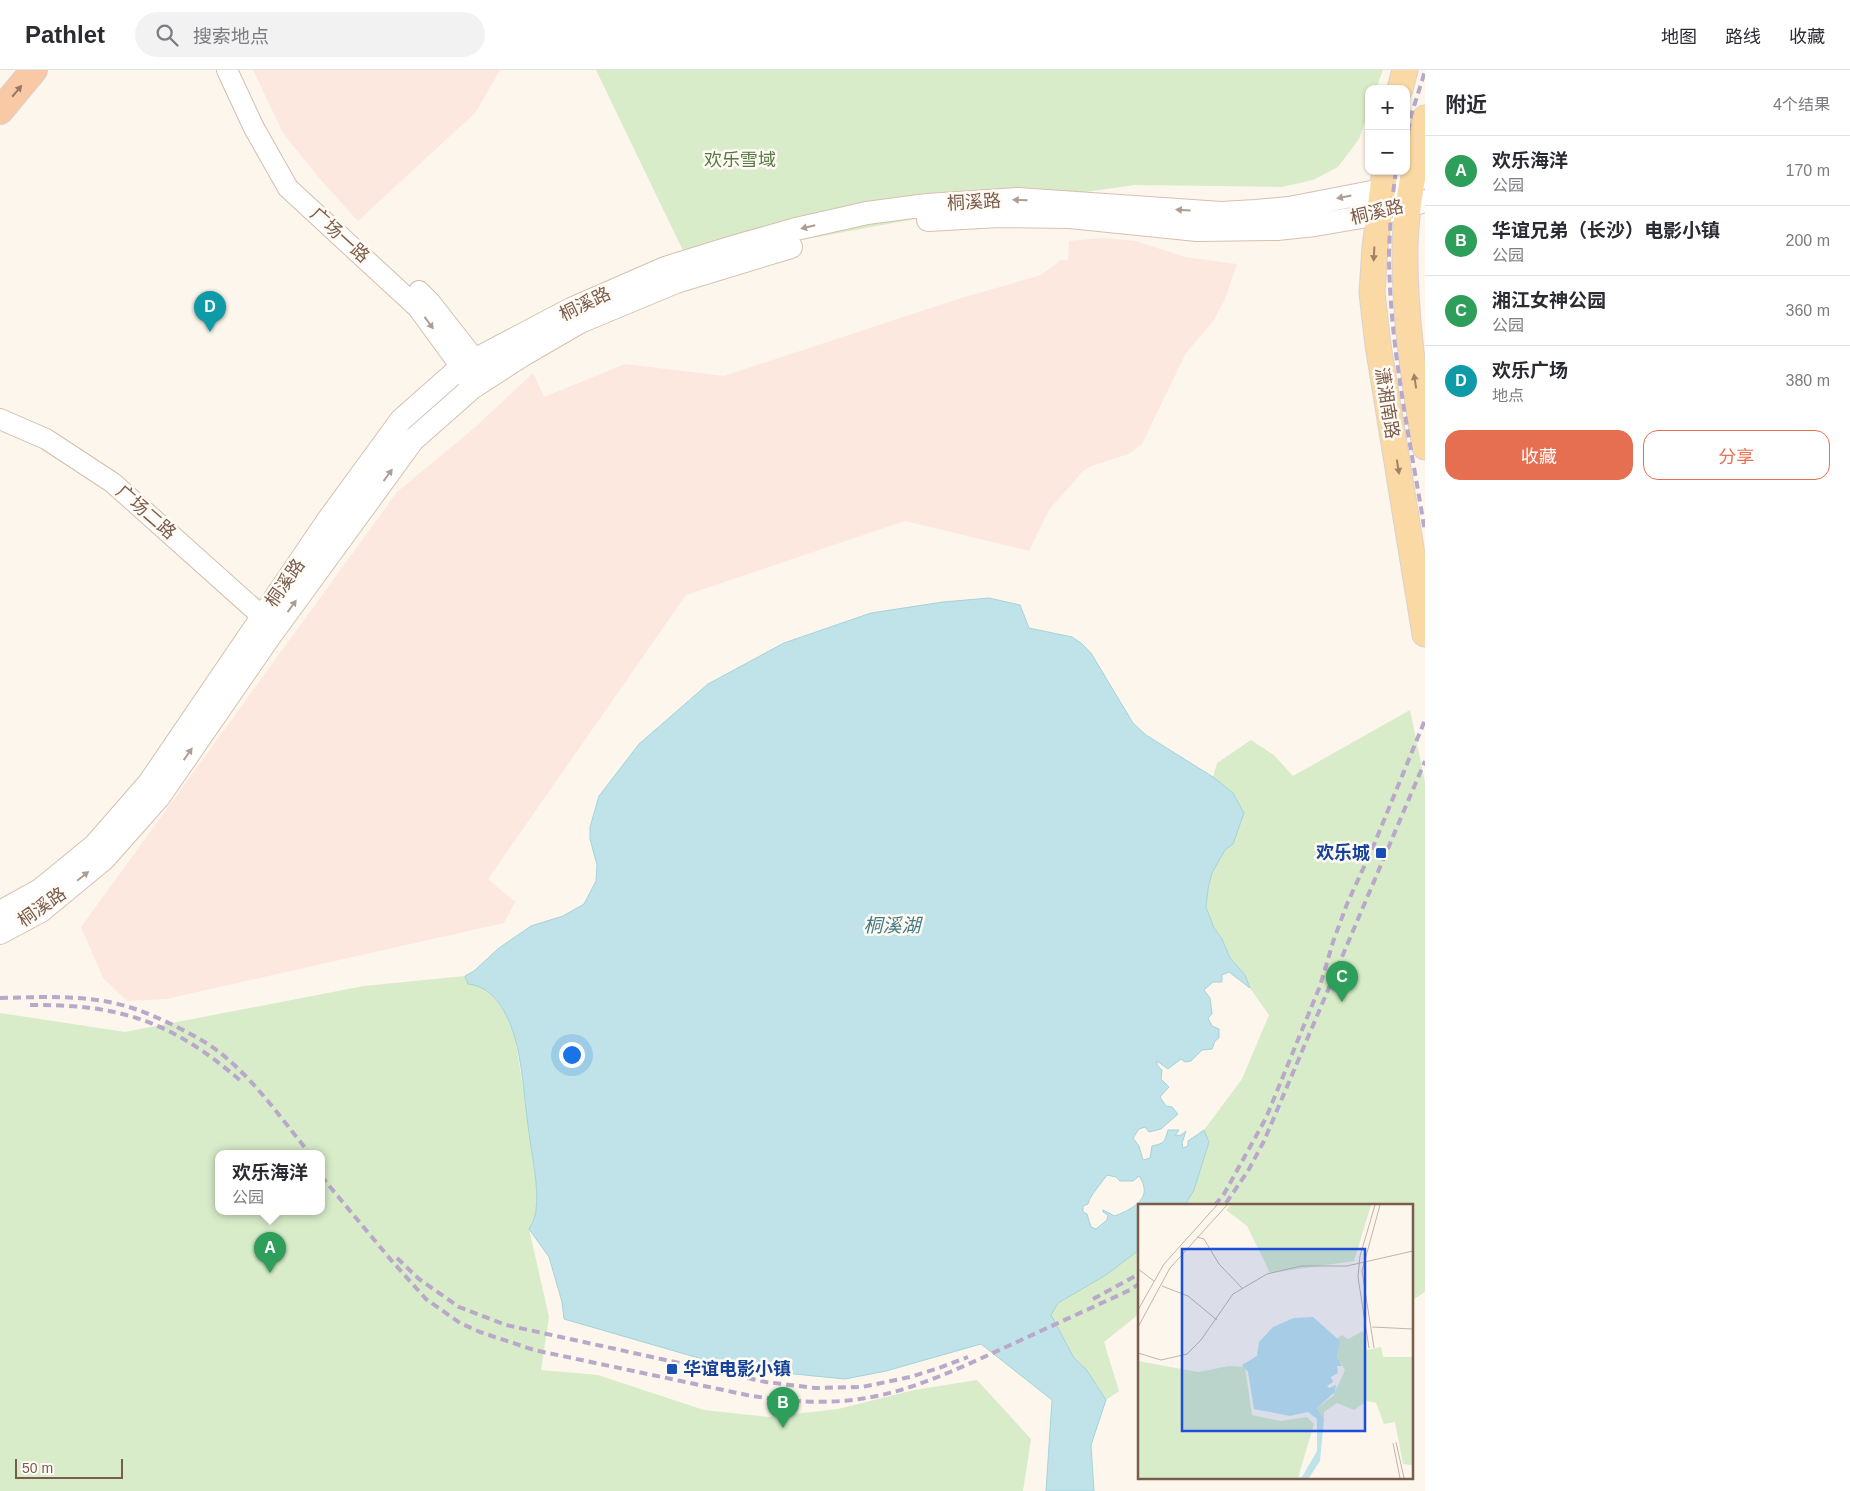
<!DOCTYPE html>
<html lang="zh">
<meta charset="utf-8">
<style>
body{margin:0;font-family:Helvetica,"Noto Sans SC",sans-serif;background:#f2f2f3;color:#2b2b33}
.controls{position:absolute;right:15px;top:15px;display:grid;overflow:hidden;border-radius:10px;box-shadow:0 1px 4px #0004}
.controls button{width:45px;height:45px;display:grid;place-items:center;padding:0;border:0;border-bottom:1px solid #e1e1e2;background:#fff;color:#2b2b33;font:25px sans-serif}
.scale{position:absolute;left:15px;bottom:12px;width:108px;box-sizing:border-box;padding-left:5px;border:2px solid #7a5c4d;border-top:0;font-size:14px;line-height:18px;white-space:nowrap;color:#7a5c4d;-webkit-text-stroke:4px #fffaf3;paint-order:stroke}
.you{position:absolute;left:571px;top:984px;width:18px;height:18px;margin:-12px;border:4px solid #fff;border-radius:50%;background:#1a73e8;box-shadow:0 0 0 8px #1a73e833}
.badge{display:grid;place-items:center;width:32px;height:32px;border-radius:50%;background:#e76f51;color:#fff;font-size:16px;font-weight:700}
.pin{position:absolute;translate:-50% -41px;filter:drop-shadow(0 1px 2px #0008)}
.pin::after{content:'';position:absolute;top:26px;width:18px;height:15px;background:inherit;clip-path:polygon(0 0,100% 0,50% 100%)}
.popup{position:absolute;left:215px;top:1080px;width:110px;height:65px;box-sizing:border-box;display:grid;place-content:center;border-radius:10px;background:#fff;filter:drop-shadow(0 1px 4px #0005);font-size:16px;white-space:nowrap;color:#7c7c81}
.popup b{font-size:19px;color:#2b2b33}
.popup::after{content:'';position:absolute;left:50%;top:100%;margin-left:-10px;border:10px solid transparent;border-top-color:#fff}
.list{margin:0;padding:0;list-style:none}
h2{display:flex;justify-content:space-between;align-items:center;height:65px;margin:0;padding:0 20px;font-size:21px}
h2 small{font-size:16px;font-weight:400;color:#7c7c81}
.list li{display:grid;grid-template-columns:32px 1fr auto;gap:15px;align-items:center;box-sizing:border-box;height:70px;padding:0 20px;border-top:1px solid #e1e1e2}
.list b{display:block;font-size:19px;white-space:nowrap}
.list p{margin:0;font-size:16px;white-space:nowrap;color:#7c7c81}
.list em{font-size:16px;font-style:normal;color:#7c7c81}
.actions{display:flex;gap:10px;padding:15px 20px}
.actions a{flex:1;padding:11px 0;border:1px solid #e76f51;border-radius:15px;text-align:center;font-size:18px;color:#e76f51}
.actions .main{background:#e76f51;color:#fff}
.icon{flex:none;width:28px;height:28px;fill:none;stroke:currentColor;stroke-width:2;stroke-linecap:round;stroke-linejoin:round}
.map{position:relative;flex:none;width:1425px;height:1421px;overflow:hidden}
header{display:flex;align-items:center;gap:30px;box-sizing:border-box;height:70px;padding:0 25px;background:#fff;border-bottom:1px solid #e1e1e2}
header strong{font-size:24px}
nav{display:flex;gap:28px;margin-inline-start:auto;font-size:18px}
.search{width:350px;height:45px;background:#f2f2f3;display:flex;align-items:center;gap:12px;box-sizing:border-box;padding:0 18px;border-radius:28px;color:#7c7c81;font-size:19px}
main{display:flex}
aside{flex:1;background:#fff}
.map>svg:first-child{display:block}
</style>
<header>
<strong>Pathlet</strong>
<div class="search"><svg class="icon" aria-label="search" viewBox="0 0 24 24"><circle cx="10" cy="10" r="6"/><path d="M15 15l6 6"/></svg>搜索地点</div>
<nav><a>地图</a><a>路线</a><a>收藏</a></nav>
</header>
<main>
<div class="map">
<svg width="1425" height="1421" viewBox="0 0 1425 1421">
<rect width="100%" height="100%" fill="#fdf6ec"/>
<!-- commercial -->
<path fill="#fde8e0" d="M 253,0 L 500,0 L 476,42 L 358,151 L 319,108 L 283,63 Z
M 1102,168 L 1136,171 L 1185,187 L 1237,194 L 1225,229 L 1214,250 L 1186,283 L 1142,374 L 1129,384 L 1091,396 L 1083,401 L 1049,440 L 1029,481 L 905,451 L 686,525 L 488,809 L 515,832 L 504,853 L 166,929 L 127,931 L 103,908 L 81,857 L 397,422 L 473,359 L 533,303 L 544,327 L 625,294 L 724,306 L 958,229 L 1041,205 L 1061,190 L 1068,190 L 1069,171 Z"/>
<!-- green -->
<path fill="#d8ecc9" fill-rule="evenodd" d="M 596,0 L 1383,0 L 1376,19 L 1369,19 L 1369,41 L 1359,69 L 1338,97 L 1313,110 L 1282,117 L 1135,115 L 985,136 L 688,191 Z
M 1410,640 L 1425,712 L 1425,1222 L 1411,1231 L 1411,1135 L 1185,1135 L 1194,1120 L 1209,1072 L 1204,1060 L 1242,1009 L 1269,945 L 1250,918 L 1245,905 L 1230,888 L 1222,869 L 1214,858 L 1206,837 L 1208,819 L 1212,803 L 1225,780 L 1233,723 L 1213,707 L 1217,693 L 1251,670 L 1274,685 L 1293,706 Z
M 465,906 L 468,914 L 478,915 L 493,925 L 505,942 L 514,961 L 523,1017 L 536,1112 L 536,1143 L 529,1159 L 549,1247 L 541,1300 L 598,1305 L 704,1340 L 769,1347 L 838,1339 L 914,1320 L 977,1310 L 1031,1369 L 1023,1421 L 0,1421 L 0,943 L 125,962 L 364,916 ZM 219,1084 L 321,1084 L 321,1142 L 219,1142 Z
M 1139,1180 L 1139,1244 L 1104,1272 L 1119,1321 L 1106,1330 L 1086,1299 L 1074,1288 L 1051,1245 L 1058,1233 L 1106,1205 Z"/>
<!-- water -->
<path fill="#bfe3e8" stroke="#a5d3da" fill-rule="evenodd" d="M 989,528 L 1020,535 L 1029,558 L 1072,567 L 1081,573 L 1091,583 L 1133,653 L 1146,665 L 1213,707 L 1233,723 L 1244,743 L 1233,774 L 1225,780 L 1212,803 L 1208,819 L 1206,837 L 1214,858 L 1222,869 L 1230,888 L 1245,905 L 1250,918 L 1229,902 L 1222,905 L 1222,912 L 1213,912 L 1204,920 L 1210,928 L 1212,944 L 1208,948 L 1212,956 L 1219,959 L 1219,968 L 1215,971 L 1212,979 L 1202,980 L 1191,991 L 1185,992 L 1181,989 L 1168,999 L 1157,991 L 1157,995 L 1162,1000 L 1161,1009 L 1169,1017 L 1160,1027 L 1166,1036 L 1172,1037 L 1178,1044 L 1161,1059 L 1149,1062 L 1145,1057 L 1139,1059 L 1133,1068 L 1139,1076 L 1143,1090 L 1150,1088 L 1152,1076 C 1165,1073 1164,1073 1168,1060 L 1179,1060 L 1175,1066 L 1181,1065 L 1186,1061 L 1182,1073 L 1183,1078 L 1188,1076 L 1188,1071 L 1204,1060 L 1209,1072 L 1194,1120 L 1185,1135 L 1139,1135 L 1139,1180 L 1106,1205 L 1058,1233 L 1051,1245 L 1074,1288 L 1086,1299 L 1106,1330 L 1091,1375 L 1094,1421 L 1046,1421 L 1052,1330 L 981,1274 L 886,1301 L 845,1309 L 733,1298 L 564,1249 L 562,1232 L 549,1187 L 529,1159 C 532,1154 535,1147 536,1141 C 539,1115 532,1088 529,1062 C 523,1025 523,975 505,943 C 497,927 485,916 468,914 L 465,906 L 474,901 L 499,878 L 531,856 L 563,846 L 584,834 L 596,811 L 597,795 L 590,769 L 590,757 L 599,726 L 639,674 L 708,614 L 784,573 L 871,543 L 943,532 ZM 1107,1105 L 1116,1107 L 1120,1111 L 1133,1111 L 1139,1106 C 1154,1128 1134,1138 1115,1146 L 1103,1140 L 1103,1142 L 1108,1145 L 1107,1150 L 1096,1159 L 1091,1157 L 1087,1144 L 1083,1142 L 1083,1136 L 1088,1134 C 1089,1127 1102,1112 1107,1105 Z"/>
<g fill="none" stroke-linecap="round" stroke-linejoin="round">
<defs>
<path id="tertiary" d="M 227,0 L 254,58 L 288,118 L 418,238 L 461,297 L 472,318
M 419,221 L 430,232 L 484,301
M 0,349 L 46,369 L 113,413 L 274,557"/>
<path id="secondary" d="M 928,150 L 999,146 L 1070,147 L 1197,160 L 1277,159 L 1315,155 L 1379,144 L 1425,131
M 0,842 L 40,820 L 95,775 L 149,713 L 328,450 L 401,350 L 461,297 L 571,239 L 665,198 L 736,176 L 796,159 L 867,143 L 927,135 L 1018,129 L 1221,143 L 1256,141 L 1289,138 L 1382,120 L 1425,107
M 0,863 L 41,841 L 104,789 L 159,727 L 268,569 L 413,370 L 472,318 L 523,285 L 580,252 L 676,212 L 791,177"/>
<path id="primary" d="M 1400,19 L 1405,0
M 1425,48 C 1416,90 1406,133 1405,176 C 1404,244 1414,310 1425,377
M 1385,101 L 1375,177 L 1372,223 L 1378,275 L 1425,564"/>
<path id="trunk" d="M 0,41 L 34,0"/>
</defs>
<!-- tertiary casing -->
<use href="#tertiary" stroke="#d1beb0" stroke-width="22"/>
<!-- secondary casing -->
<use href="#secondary" stroke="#d6c0b0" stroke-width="24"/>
<!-- primary casing -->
<use href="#primary" stroke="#dad1cd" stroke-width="27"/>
<!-- trunk casing -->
<use href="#trunk" stroke="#dad1cd" stroke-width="28"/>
<!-- tertiary -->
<use href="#tertiary" stroke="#fff" stroke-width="20"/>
<!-- secondary -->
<use href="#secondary" stroke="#fff" stroke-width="22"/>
<!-- primary -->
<use href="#primary" stroke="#fbd9a5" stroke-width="25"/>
<!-- trunk -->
<use href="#trunk" stroke="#f9c8a4" stroke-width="26"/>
<!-- rail -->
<path stroke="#b9a8c9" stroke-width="4" stroke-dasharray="8 5" stroke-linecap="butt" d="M 1406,74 L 1411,46 L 1425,1
M 1396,101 C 1392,128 1390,154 1389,181 C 1389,275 1410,369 1425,462
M 0,928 C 38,927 76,925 114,933 C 137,938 159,948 181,959 C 199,968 216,978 231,992 C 261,1019 285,1053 310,1084
M 30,935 C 121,934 173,952 242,1012
M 321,1106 L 391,1190 L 426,1229 L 460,1253 L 480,1262 L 534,1280 L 747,1325 C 782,1331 817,1334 852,1330 C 907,1324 957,1299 1006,1277 C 1047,1258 1089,1239 1130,1220 L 1139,1214
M 1226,1133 L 1248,1101 L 1264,1071 L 1425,691
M 1215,1135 L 1224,1124 L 1266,1048 L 1320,916 L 1333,872 L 1347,834 L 1373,777 L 1425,650
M 397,1188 L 419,1209 L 459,1237 L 506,1255 L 766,1312 L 815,1318 L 862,1317 L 910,1307 L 939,1298 L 968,1287
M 1093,1229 L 1139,1204"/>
</g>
<!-- one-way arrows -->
<defs><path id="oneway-solid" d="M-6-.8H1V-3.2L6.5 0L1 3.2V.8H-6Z" transform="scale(1.25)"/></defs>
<use fill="#9a7763" href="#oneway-solid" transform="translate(17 21) rotate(-50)"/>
<g fill="#af9d94">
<use href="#oneway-solid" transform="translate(1344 127) rotate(169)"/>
<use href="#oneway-solid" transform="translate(1020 130) rotate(-179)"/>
<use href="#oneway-solid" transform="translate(1183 140) rotate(-176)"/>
<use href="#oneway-solid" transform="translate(808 157) rotate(167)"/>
<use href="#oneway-solid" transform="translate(429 253) rotate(54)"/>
<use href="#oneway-solid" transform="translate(388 405) rotate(-54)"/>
<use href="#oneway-solid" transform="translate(292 536) rotate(-54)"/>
<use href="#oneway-solid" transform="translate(188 684) rotate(-55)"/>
<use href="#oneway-solid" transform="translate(83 806) rotate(-39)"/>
</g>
<g fill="#a18267">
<use href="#oneway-solid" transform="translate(1374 184) rotate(93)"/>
<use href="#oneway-solid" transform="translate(1415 311) rotate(-99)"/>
<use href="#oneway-solid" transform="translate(1398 397) rotate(81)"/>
</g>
<!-- markers -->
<g fill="#1a4fb4" stroke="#fffaf3" stroke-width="2">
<rect x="1375" y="777" width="12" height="12" rx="2.5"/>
<rect x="666" y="1293" width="12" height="12" rx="2.5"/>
</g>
<g text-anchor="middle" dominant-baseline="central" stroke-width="5" stroke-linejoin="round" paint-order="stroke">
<!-- park labels -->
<g font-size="18" fill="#537a41" stroke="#fffaf3">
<text x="740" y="90">欢乐雪域</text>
</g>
<!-- street labels -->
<g font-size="18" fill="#7a5c4d" stroke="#fffaf3">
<text transform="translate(974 132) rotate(-3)">桐溪路</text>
<text transform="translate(1377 142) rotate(-13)">桐溪路</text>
<text transform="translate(340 165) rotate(42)">广场一路</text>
<text transform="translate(585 234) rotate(-26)">桐溪路</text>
<text transform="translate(1387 333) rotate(81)">潇湘南路</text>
<text transform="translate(146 442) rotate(41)">广场二路</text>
<text transform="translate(285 513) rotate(-55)">桐溪路</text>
<text transform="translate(42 837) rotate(-35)">桐溪路</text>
</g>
<!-- transit labels -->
<g font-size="18" font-weight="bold" fill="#164399" stroke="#fffaf3" text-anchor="end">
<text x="1370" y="783">欢乐城</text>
<text x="683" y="1299" text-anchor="start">华谊电影小镇</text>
</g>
<!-- water labels -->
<g font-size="19" font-style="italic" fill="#437c86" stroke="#fffaf3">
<text x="892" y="855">桐溪湖</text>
</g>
</g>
<!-- overview -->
<g transform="translate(1138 1134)">
<rect width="275" height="275" fill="#fdf6ec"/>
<path d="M 93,1 L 233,1 L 216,57 L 132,69 L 109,22 L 88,6 ZM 225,127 L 229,146 L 243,143 L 245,153 L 275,153 L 275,261 L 265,260 L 257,218 L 246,220 L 238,199 L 229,197 L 216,206 L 199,199 L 186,208 L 186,215 L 179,204 L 195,192 L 207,166 L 199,152 L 200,134 L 204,131 L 210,135 ZM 0,157 L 60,168 L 91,162 L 107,163 L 114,211 L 143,217 L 169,213 L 176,220 L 160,274 L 0,274 Z" fill="#d8ecc9"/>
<path d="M 175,113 L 202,137 L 199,152 L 204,162 L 199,162 L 200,169 L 193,173 L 195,178 L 189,182 L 191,184 L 198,181 L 197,188 L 179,204 L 186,215 L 182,257 L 171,274 L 158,274 L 164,273 L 179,247 L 179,215 L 170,208 L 152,212 L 116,205 L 110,168 L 104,161 L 119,152 L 121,138 L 135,123 L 156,114 Z" fill="#bfe3e8"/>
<path fill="none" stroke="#c5b3a7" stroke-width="1" d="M 59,33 L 66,35 L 81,60 L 105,85M 0,65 L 16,77M 24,82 L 50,92 L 79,116M 0,106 L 26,60 L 79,1M 0,123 L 32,64 L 89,1M 234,123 L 275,125M 231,144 L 220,73 L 222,52 L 237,1M 236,144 L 224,67 L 242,1M 0,149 L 23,156 L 49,150 L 63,136 L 95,90 L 129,70 L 163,62 L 209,62 L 275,47M 258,238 L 266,274M 255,239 L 262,274"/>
<path fill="#1d4ed8" fill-opacity="0.15" stroke="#1d4ed8" stroke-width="2.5" d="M 44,45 L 227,45 L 227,227 L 44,227 Z"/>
<rect width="275" height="275" fill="none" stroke="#7a5c4d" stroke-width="2.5"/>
</g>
</svg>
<div class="controls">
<button>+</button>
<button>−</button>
</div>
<div class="scale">50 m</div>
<div class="you"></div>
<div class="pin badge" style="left:270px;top:1203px;background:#2e9e5b">A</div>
<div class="popup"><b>欢乐海洋</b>公园</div>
<div class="pin badge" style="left:783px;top:1358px;background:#2e9e5b">B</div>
<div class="pin badge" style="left:1342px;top:932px;background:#2e9e5b">C</div>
<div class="pin badge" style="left:210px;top:262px;background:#0f9aa8">D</div>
</div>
<aside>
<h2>附近<small>4个结果</small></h2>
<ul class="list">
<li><span class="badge" style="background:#2e9e5b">A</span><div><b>欢乐海洋</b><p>公园</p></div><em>170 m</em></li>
<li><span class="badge" style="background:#2e9e5b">B</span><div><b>华谊兄弟（长沙）电影小镇</b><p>公园</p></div><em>200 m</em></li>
<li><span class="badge" style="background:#2e9e5b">C</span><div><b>湘江女神公园</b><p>公园</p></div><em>360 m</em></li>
<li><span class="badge" style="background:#0f9aa8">D</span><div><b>欢乐广场</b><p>地点</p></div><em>380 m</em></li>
</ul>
<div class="actions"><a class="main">收藏</a><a>分享</a></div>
</aside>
</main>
